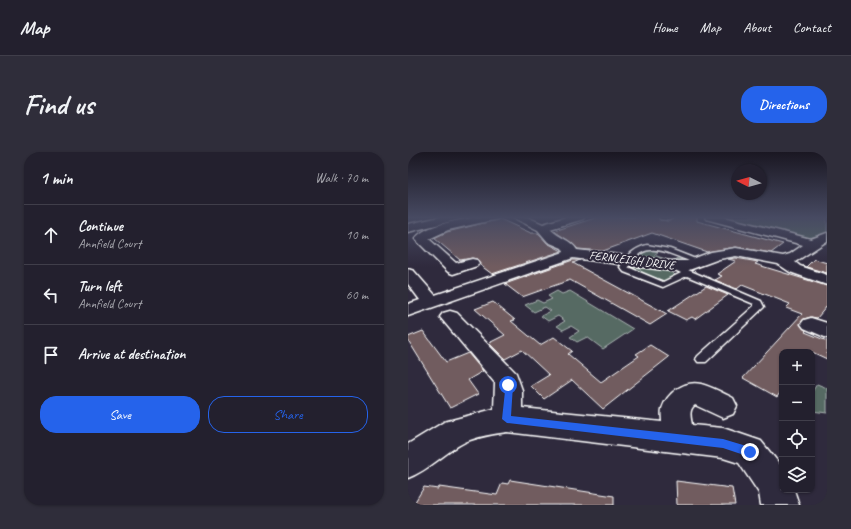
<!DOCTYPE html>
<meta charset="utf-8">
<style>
body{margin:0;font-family:Caveat,sans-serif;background:#2f2d3a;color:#f1f3f6}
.controls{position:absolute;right:12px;bottom:12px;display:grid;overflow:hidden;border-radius:8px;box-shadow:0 1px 3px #0004}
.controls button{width:36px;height:36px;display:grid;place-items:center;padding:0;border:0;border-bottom:1px solid #403e4a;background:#23202e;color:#f1f3f6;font:20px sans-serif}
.compass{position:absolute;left:323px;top:12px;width:36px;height:36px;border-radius:50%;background:#23202e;box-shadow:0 1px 3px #0004;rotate:276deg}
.stop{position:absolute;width:12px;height:12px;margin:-9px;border:3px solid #2563eb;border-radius:50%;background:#fff}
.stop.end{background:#2563eb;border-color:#fff;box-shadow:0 1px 4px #0008}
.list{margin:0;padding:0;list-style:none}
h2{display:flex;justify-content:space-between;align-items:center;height:52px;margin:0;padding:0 16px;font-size:17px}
h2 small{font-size:13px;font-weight:400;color:#a3a3aa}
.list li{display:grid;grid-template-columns:26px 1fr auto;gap:12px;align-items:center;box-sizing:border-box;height:60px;padding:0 16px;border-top:1px solid #403e4a}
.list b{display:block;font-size:15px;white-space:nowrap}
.list p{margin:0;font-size:13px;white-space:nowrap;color:#a3a3aa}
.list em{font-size:13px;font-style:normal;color:#a3a3aa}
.actions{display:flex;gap:8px;padding:12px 16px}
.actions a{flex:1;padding:9px 0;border:1px solid #2563eb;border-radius:16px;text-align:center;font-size:14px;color:#2563eb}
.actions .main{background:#2563eb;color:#fff}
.icon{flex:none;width:22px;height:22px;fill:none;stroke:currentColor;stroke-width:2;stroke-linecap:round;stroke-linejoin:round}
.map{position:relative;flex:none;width:419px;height:353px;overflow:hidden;border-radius:16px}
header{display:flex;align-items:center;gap:24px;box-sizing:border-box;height:56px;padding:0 20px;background:#23202e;border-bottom:1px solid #403e4a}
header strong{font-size:19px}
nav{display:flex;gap:22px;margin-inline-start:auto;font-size:14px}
.intro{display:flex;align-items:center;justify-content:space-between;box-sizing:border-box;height:96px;padding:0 24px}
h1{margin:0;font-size:28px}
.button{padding:10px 18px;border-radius:16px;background:#2563eb;color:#fff;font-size:14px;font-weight:700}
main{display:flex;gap:24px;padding:0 24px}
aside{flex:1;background:#23202e;border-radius:16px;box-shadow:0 1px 3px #0004}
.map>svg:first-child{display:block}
</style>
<header>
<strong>Map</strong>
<nav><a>Home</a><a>Map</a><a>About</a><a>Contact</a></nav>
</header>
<div class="intro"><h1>Find us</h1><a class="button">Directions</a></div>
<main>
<aside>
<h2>1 min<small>Walk · 70 m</small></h2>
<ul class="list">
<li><svg class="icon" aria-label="ahead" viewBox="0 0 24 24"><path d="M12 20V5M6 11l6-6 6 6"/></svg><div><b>Continue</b><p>Annfield Court</p></div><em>10 m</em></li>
<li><svg class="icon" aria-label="left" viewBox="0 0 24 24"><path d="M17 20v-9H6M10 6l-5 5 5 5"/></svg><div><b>Turn left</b><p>Annfield Court</p></div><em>60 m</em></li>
<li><svg class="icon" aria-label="arrive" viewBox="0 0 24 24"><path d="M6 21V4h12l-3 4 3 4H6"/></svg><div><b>Arrive at destination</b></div></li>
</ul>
<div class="actions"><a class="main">Save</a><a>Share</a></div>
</aside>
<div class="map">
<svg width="419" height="353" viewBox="0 0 419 353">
<rect width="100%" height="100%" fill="#2f2a3d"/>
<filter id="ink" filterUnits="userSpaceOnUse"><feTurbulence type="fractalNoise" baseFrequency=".025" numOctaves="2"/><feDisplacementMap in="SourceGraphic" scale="8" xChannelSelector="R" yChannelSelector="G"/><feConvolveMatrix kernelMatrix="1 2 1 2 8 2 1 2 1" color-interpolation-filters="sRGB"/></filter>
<g filter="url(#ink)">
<!-- green -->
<path fill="#566a64" stroke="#aab4b2" d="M 310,65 L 419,65 L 419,83 L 391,87 Z
M 236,98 L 246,98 L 251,99 L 246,103 L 263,109 L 270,106 L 274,108 L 268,111 L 230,104 Z
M 226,114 L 263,119 L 267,123 L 257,129 L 253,128 L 223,117 L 223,115 Z
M 149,139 L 154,142 L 162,139 L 225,177 L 195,197 L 179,185 L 169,190 L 162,185 L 171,179 L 163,174 L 155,178 L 149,174 L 157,169 L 150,164 L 140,169 L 133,164 L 143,159 L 137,155 L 126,160 L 117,153 L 129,148 L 135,151 L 144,147 L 140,144 Z
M 409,232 L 419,236 L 419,261 L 404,259 L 404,240 Z"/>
<!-- building -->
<path fill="#715c5f" stroke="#fff" d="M 190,65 L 250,65 L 252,68 L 261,69 L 267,65 L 289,65 L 289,69 L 375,92 L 363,101 L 328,95 L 299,100 L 244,81 L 195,99 L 170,97 L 164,91 L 146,79 Z
M 92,67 L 123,81 L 130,81 L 139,91 L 154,99 L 84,122 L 72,113 L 69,107 L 64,106 L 52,108 L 26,86 L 39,80 Z
M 328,106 L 350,110 L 347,112 L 419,134 L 419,154 L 409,166 L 403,165 L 396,167 L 392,172 L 398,179 L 397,180 L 419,189 L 419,207 L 404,200 L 374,200 L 374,238 L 369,245 L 335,226 L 394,162 L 378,156 L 382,152 L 334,133 L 329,137 L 307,128 L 314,124 L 309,122 L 328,109 L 320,107 Z
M 406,107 L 419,111 L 419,121 L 398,115 Z
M 165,108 L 172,108 L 165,111 L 259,162 L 242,173 L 162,128 L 114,145 L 97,132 Z
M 298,134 L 320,143 L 287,167 L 284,165 L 278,168 L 260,159 Z
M 85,150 L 107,168 L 103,169 L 132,193 L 146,185 L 164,199 L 160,202 L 193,230 L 231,204 L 228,202 L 242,193 L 261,205 L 195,257 L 164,228 L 136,247 L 123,234 L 141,223 L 114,198 L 97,207 L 81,191 L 97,183 L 67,157 Z
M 15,179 L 38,210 L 60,201 L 75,219 L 60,228 L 70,242 L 42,256 L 0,188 L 0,185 Z
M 102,328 L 206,344 L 206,353 L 5,353 L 16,335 L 30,337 L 31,335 L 89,343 L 94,331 L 100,332 Z
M 268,329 L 324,336 L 327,353 L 269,353 Z"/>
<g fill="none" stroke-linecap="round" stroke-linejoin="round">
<defs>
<path id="lane" d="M 239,93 L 262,97 L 295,110 L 291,112 C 264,105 239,82 220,115 L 222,116 L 255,130 L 273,121 L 259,114 L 266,112 L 353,149 L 356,155 L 298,210 L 290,210 L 288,207 L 290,204 L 346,154 L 346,152 L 279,124 L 255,135 L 216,120 L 212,115 C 220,103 225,97 239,93 Z"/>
<path id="street" d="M 67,65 L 90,65 L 89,67 L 40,78 L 21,87 L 48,111 L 64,107 L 69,108 L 71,111 L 69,114 L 45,122 L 40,120 L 7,87 C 17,72 51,69 67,65 Z
M 104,65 L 119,65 L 135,72 L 158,65 L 176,65 L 175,67 L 142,77 C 151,86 163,88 169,98 L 263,109 L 279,109 L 303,100 L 328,96 L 375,104 L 382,102 L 395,93 L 298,67 L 297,65 L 316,65 L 403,87 L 419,81 L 419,89 L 387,110 L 392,114 L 419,123 L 419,133 L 382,120 L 370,112 L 328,104 L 311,107 L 281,118 L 263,119 L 165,106 L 0,164 L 0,152 L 12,148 L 0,132 L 0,117 L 6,119 L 27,143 L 156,100 L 154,96 L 140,90 L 130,78 Z
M 251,65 L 266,65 L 261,68 L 252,67 Z
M 42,159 L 49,161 L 108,221 L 114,238 L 114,256 L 254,270 C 254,266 253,261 254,257 C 259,241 276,228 293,232 C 304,235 315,241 325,246 L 329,254 L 325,262 L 315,266 L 287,253 C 280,258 283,266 284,273 L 315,276 L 353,289 L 374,315 L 374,338 L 386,338 L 391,353 L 353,353 L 351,341 L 331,311 L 315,306 L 99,280 C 85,282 70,284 57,290 C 37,300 21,318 0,326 L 0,292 L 36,270 L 86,257 L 87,231 L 32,165 L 35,161 Z
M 403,166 L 419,171 L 419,186 L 396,176 L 393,172 L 396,168 Z"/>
<path id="secondary" d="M 32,65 L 53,65 L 52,67 L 0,80 L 0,72 Z"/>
</defs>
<!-- lane casing -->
<use href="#lane" stroke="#fff" stroke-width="3"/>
<!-- street casing -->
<use href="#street" stroke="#fff" stroke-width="3"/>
<!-- secondary casing -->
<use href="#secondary" stroke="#fff" stroke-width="3"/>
<!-- lane -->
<use href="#lane" fill="#2f2a3d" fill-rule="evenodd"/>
<!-- street -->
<use href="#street" fill="#2f2a3d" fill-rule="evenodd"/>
<!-- secondary -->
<use href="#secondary" fill="#2f2a3d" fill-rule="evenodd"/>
</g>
</g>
<!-- sky -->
<linearGradient id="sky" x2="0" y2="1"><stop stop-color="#1a1722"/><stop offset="0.57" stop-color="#474a62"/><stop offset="1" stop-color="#474a62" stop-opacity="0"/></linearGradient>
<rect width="419" height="115" fill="url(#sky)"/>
<!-- route -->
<path fill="#2563eb" d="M 98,230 L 100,230 L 105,233 L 103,264 L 315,287 L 345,296 L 347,300 L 345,303 L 342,305 L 315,296 L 99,271 L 94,267 Z"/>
<g text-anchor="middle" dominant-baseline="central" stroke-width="4" stroke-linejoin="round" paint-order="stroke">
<!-- far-street labels -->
<g font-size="12" fill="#fff" stroke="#2f2a3d">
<text transform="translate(224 108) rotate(7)">FERNLEIGH DRIVE</text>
</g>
</g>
</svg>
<div class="controls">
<button>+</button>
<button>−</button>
<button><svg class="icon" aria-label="locate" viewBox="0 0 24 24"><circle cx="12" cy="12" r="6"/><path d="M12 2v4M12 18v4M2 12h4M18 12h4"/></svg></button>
<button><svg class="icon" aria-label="layers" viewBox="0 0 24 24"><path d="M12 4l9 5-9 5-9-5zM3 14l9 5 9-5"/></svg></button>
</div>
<svg class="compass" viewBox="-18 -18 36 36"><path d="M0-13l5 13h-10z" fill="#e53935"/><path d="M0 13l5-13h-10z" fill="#a3a3aa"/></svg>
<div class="stop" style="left:100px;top:233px"></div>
<div class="stop end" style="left:342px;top:300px"></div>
</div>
</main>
